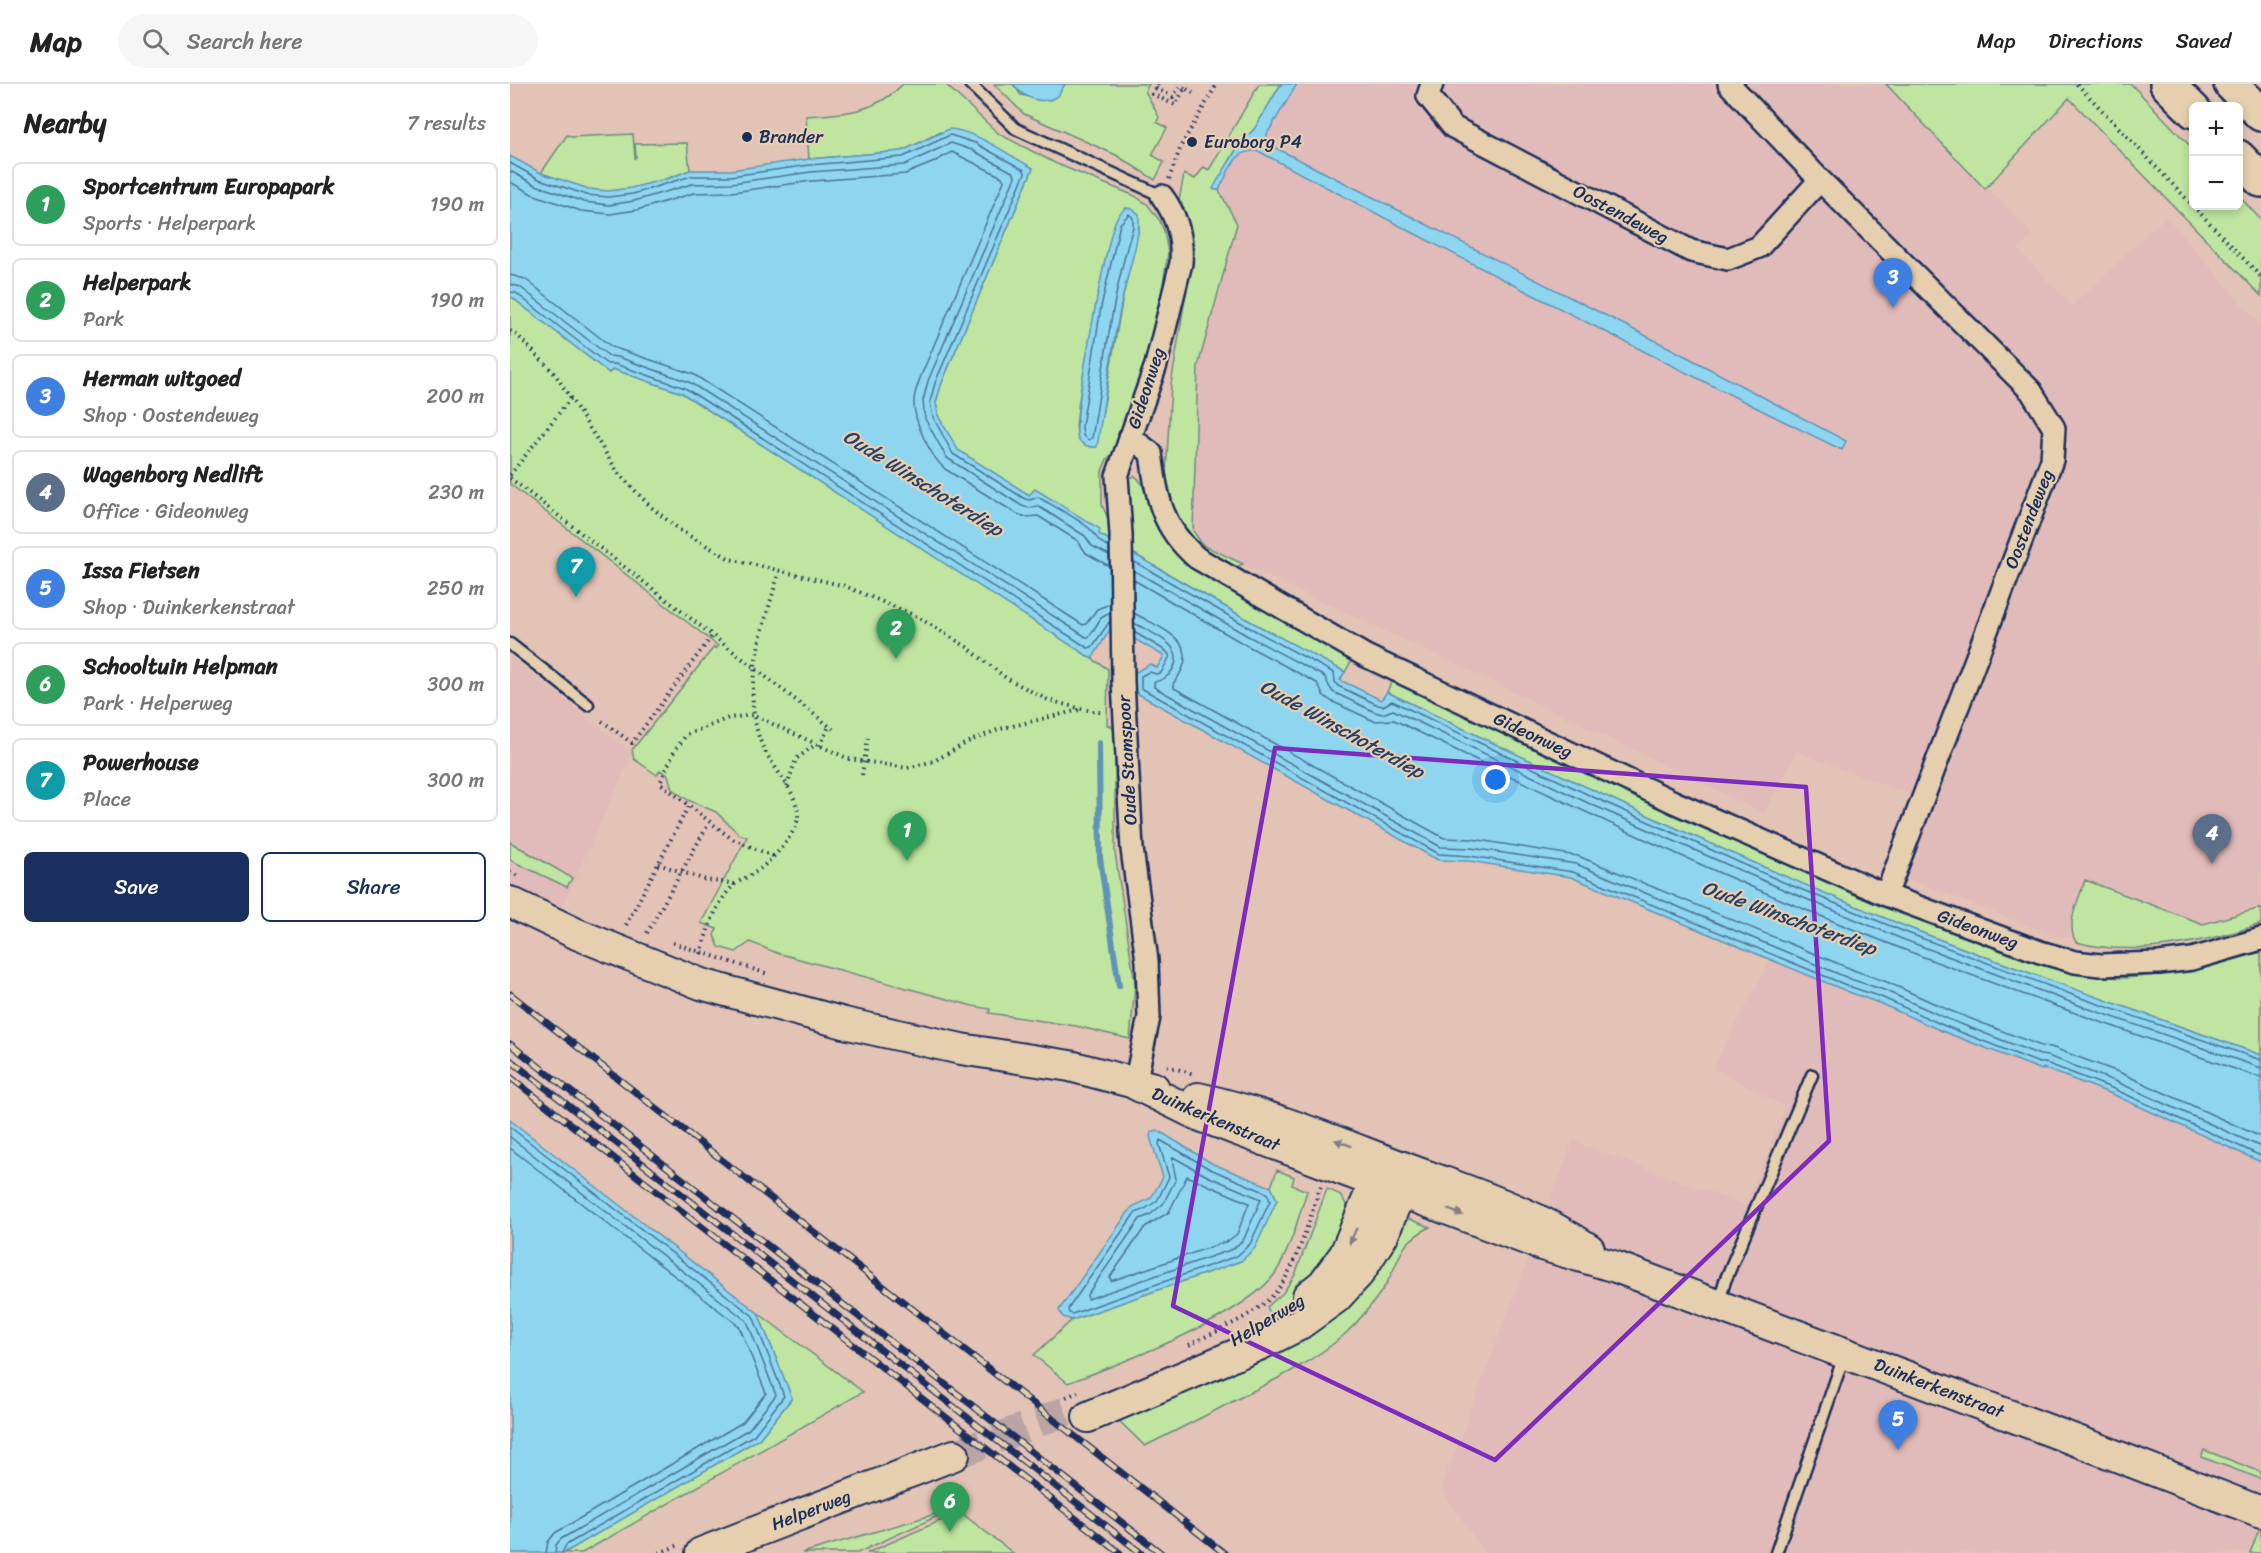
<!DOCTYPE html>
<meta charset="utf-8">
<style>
body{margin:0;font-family:Sriracha,sans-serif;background:#f6f6f6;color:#222}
.controls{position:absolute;right:18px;top:18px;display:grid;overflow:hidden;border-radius:9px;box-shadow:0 3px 9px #0003}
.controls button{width:54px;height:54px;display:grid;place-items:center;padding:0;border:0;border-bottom:2px solid #e0e0e0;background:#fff;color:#222;font:30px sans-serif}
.you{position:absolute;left:986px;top:696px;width:21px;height:21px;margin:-15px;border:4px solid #fff;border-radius:50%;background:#1a73e8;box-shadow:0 0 0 9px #1a73e833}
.badge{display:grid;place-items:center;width:39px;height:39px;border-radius:50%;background:#1b2f5e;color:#fff;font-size:20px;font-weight:700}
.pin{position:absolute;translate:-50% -50px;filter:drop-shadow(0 2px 3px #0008)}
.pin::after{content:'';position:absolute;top:32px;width:21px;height:18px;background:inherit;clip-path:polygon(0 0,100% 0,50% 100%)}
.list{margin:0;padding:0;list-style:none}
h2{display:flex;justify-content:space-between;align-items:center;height:78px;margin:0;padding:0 24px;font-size:26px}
h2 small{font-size:20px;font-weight:400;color:#767676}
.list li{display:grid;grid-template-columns:39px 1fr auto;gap:18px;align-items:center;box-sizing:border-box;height:84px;margin:0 12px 12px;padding:0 12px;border:2px solid #e0e0e0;border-radius:9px}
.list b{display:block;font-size:22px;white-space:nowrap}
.list p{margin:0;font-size:20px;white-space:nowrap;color:#767676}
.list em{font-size:20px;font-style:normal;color:#767676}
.actions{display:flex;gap:12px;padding:18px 24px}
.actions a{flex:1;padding:14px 0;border:2px solid #1b2f5e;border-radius:9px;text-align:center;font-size:21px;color:#1b2f5e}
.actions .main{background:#1b2f5e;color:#fff}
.icon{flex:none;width:33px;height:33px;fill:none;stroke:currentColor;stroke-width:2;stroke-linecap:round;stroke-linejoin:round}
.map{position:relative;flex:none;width:1751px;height:1469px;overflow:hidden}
header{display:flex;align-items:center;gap:36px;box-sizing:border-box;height:84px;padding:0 30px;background:#fff;border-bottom:2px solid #e0e0e0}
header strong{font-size:28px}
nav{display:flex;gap:33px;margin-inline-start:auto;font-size:21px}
.search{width:420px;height:54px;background:#f6f6f6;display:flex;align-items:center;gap:15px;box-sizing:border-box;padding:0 21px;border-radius:33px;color:#767676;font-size:22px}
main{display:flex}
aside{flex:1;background:#fff}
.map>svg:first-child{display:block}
</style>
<header>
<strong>Map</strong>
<div class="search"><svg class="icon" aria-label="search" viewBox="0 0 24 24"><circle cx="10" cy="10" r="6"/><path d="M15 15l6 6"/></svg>Search here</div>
<nav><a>Map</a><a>Directions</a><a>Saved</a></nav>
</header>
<main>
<aside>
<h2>Nearby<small>7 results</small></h2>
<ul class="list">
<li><span class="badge" style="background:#2e9e5b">1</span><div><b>Sportcentrum Europapark</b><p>Sports · Helperpark</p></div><em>190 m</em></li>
<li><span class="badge" style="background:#2e9e5b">2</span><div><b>Helperpark</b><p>Park</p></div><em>190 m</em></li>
<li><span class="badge" style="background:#3f7fe0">3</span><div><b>Herman witgoed</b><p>Shop · Oostendeweg</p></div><em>200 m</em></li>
<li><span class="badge" style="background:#5c6f8a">4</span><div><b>Wagenborg Nedlift</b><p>Office · Gideonweg</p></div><em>230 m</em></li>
<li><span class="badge" style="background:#3f7fe0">5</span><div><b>Issa Fietsen</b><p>Shop · Duinkerkenstraat</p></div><em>250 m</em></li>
<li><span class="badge" style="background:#2e9e5b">6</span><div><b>Schooltuin Helpman</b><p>Park · Helperweg</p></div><em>300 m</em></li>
<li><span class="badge" style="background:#0f9aa8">7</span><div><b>Powerhouse</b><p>Place</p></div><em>300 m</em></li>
</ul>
<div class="actions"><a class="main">Save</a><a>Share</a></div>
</aside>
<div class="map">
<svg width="1751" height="1469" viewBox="0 0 1751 1469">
<rect width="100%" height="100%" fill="#e3c3b5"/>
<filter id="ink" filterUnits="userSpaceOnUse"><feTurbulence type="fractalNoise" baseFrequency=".0167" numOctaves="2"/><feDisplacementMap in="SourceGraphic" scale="12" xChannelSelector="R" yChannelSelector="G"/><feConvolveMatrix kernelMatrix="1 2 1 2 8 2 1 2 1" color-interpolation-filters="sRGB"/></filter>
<g filter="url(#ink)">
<!-- built -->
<path fill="#e1bbb9" d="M 780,0 L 1378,0 L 1523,151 L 1508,165 L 1562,222 L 1656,132 L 1730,218 L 1751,239 L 1751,826 L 1644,853 L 1548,853 L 1385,790 L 1414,716 L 1287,668 L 1254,729 L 952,583 L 693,462 L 683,447 L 686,282 L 707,104 L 721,78 Z
M 0,573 L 123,669 L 44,839 L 0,816 Z
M 1264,869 L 1751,1043 L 1751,1469 L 975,1469 L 931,1405 L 1063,1057 L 1235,1121 L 1276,1023 L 1203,984 Z"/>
<!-- green -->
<path fill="#bfe5a0" stroke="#6d8a7f" stroke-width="1.5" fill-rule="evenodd" d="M 393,0 L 435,0 L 489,50 L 547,80 L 625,112 L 638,121 L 650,137 L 654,147 L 658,169 L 637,298 L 606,367 L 597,375 L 592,387 L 592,421 L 600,439 L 599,456 L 519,411 L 447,366 L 428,332 L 426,318 L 431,301 L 523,84 L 496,70 L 430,48 L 393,67 L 299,75 L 296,32 C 334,30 365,29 393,0 ZM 629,144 L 613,212 L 592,332 L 568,355 L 566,342 L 569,316 L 586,221 L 597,170 Z
M 484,0 L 503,0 L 511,11 C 531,15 544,22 555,0 L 639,0 L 635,7 L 649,33 L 647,38 L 657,44 L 642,71 L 654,78 L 645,96 L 606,71 L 514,30 Z
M 749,0 L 771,0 L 745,44 L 724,69 L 704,105 L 709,106 L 727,140 L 688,282 L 683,447 L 693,461 L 733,480 L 721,485 L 684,463 L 666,433 L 656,390 L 661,301 L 683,165 L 678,136 L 669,117 L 674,90 L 685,95 L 694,83 L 699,86 Z
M 1376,0 L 1621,0 L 1683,65 L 1684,122 L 1728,122 L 1729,112 L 1751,136 L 1751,212 L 1559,14 L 1475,105 Z
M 123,50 L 125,74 L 126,73 L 125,60 L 177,59 L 180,86 C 150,98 113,111 80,106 C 64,103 47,94 31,89 L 57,51 L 61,53 Z
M 0,212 L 99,289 L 103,285 L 172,309 L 598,585 L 597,641 L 601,642 L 605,648 L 605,769 L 625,900 L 620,955 L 566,942 L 479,929 L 480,925 L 463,922 L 267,869 L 240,858 L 226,868 L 209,863 L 204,851 L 207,845 L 191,839 L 237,753 L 229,750 L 206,728 L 178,716 L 162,705 L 158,691 L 150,686 L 147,691 L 124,675 L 122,666 L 204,563 L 206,564 L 208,562 L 0,400 Z
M 624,392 C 635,396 638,422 643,433 C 655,461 676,480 701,495 L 843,574 L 835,588 L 745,540 L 619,467 L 616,396 Z
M 886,596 L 1260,773 L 1427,841 L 1523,878 L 1581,892 L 1615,894 L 1680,888 L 1751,868 L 1751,971 C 1633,929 1514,889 1397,843 C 1220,772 1048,691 877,608 L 881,599 Z
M 0,758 L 62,794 L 57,803 L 0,776 Z
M 1575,796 L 1693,840 L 1751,824 L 1751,840 C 1697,858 1623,874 1566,858 C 1555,839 1569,816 1575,796 Z
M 767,1086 L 784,1093 L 782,1101 L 797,1107 C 788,1134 781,1164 766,1188 C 738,1232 609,1280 558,1299 L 524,1271 L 562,1236 L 731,1177 L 767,1116 L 761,1103 Z
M 817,1105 C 834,1110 837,1120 841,1136 L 791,1212 L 761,1231 L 757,1223 L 773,1209 L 785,1191 Z
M 899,1135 L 920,1143 C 886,1161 893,1172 875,1202 C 863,1220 850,1236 834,1251 C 805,1276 771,1293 737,1310 C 703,1328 669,1345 635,1362 L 601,1329 L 771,1261 L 887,1144 Z
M 248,1229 L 353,1308 L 72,1469 L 54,1469 L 249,1355 L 282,1314 Z
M 1694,1366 L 1751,1388 L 1751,1395 L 1691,1373 Z
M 443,1425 L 347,1469 L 292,1469 Z
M 450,1428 L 503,1469 L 357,1469 Z
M 1751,1440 L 1751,1469 L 1740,1469 Z"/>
<!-- water -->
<path fill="#8ed6f0" stroke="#6093b6" stroke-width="1.5" d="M 503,0 L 555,0 L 548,12 C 531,22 513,14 503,0 Z
M 771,0 L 787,0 L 757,50 L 757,58 L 762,62 L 1160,264 L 1336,357 L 1332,366 C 1137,270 943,171 750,68 C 726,61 718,89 709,106 L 705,106 L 703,105 L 706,99 L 728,63 L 745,44 Z
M 439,45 C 465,46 500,72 523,84 L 431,301 L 426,318 L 428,332 L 448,366 L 519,411 L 525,405 L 590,445 L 589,450 L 745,540 L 835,588 L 830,596 L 871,616 L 877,608 C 1048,691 1220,772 1397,843 C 1514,889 1633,929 1751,971 L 1751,1078 L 1602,1010 L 1533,984 L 1532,986 L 1432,947 L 1369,919 L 1339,908 L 1061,793 L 959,777 L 928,776 L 623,607 L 624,589 L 640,580 L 647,584 L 654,572 L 602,542 L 582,575 L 172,309 L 103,285 L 99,289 L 0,212 L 0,72 L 31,89 L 79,105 L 98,107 L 121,104 L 160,94 L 180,86 L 221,86 L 299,75 L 392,67 Z
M 616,124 L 622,125 L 629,130 C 630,157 618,186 613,212 C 602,262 595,313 587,363 C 580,364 571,361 568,354 C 561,340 596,159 605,138 C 607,132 612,127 616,124 Z
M 0,1036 L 248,1229 L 282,1314 L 249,1355 L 54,1469 L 2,1469 L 0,1465 Z
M 647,1046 L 703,1080 L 761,1103 L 767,1116 L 745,1164 L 731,1177 L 562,1236 L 553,1233 L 549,1226 L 622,1123 L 641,1114 L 653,1093 L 640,1053 L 641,1048 Z"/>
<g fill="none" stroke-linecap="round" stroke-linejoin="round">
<!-- shore -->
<path stroke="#497298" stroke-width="1.5" d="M 0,79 L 29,95 L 77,111 L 98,113 L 123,110 L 181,92 L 221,92 L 300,81 L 393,73 L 440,51 L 465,59 L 514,86 L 515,89 L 425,299 L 420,318 L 423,333 L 443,370 L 515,415 L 520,416 L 528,413 C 541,421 573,437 582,447 C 590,457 586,456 599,463
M 0,87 L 26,101 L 74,118 L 99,121 L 124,117 L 182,100 L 222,99 L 301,88 L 394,81 L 441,59 L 462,66 L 504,89 L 505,93 L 418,297 L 413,317 L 415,335 L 437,374 L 512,422 L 519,424 L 528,422 L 575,452 L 582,462 L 599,471
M 0,98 L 22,110 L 71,127 L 100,130 L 127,126 L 184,109 L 222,108 L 302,97 L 395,90 L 422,79 L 442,68 L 492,93 L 494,97 L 410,294 C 408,301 404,309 404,317 C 403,336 420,372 435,385 L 507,430 L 516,433 L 528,432 L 568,457 L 576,469 L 599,482
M 619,130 L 623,134 L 623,143 C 602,211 594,284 582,354 L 579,356 L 573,352 L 572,342 L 591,223 L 610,140 Z
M 0,191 L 15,195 L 102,263 L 183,290 L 573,541 L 576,540 L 587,525 L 600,520
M 0,200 L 10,203 L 99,272 L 108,273 L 179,298 L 576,553 L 579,553 L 591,534 L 600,529
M 0,208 L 6,209 L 97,280 L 105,280 L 175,304 L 578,564 L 582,563 L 600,537
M 623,477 L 742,545 L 824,589 L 825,598 L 828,602 L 868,621 L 873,622 L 882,617 L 1081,712 L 1273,798 L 1395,848 L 1571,914 L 1751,976
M 623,486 L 738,552 L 815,593 L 819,602 L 823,608 L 865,628 L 872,630 L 883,626 L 1078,719 L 1270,804 L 1392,855 L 1568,921 L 1751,984
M 624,496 L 734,560 L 807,599 L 813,611 L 821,617 L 864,637 L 884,636 C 1050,717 1218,797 1390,864 C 1506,909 1624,950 1742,991 L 1751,993
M 624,529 C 655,547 696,559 663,600 L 664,604 L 934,754 L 962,755 L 1068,772 L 1346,887 L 1377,898 L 1441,927 L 1531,962 L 1541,963 L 1611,989 L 1751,1053
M 624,539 C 641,549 677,561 663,585 C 658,593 654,596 644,598 L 644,603 L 931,763 L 961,764 L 1066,780 L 1343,896 L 1374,906 L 1438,935 L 1530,971 L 1538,972 L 1607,998 L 1751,1063
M 624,548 L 656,567 L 660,572 L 651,589 L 646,590 L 639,588 L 631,592 L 631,604 L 929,770 L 960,772 L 1063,788 L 1341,903 L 1371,913 L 1435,942 L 1529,979 L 1536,979 L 1604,1005 L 1751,1072
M 0,1043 L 243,1232 L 274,1312 L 244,1351 L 56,1461 L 52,1469
M 0,1053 L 237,1237 L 266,1311 L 239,1345 L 51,1455 L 46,1461 L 45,1469
M 650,1056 L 700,1085 L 757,1109 L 760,1117 L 740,1160 L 727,1172 L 562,1230 L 559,1229 L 558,1225 L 625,1129 L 635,1125 L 647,1117 L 659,1093 L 649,1060 Z
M 0,1064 L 229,1242 L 256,1309 L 233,1338 L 45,1449 L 38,1458 L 36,1469
M 663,1073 L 697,1092 L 751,1115 L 734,1155 L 723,1165 L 578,1215 L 577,1211 L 630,1135 L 640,1131 L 653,1120 L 666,1095 L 662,1076 Z
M 677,1092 L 739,1119 L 727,1150 L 718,1157 L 601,1197 L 600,1193 L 635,1143 L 659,1128 Z"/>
<!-- stream -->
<path stroke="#6093b6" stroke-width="6" d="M 589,659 L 590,774 L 609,902"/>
<!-- secondary-tunnel -->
<path stroke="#bba5a4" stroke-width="30" stroke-dasharray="30 15" stroke-linecap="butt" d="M 444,1371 L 569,1322"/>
<defs>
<path id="lane" d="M 460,0 L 506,45 L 652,112
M 0,560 L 78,621
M 1208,1221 L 1215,1197 L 1302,991
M 1266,1469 L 1334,1272"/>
<path id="street" d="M 922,0 L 918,12 L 943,43 L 1181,167 L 1218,175 L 1249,163 L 1310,96
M 1219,0 L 1310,96 L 1521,307 L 1544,344 L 1542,376 L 1376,811
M 620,353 L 641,369 C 647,414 651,443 687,474 L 856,572 L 1166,719 L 1376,811 L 1530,868 L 1565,878 L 1590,881 L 1649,879 L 1682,875 L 1751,855
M 625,1000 L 639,933 L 637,877 L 622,765 L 613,598 L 611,450 L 607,392 L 646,281 L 671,179 C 673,154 667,132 652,112"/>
<path id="secondary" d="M 0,818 L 67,850 L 191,900 L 334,939 L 451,965 L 560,982 L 644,1004
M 625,1000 L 688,1031 L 1032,1161 L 1106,1183 L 1586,1364 L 1751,1428
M 688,1014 C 757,1029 821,1056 887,1081 C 953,1106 1019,1125 1079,1165
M 798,1212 L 813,1200 L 835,1170 L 865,1098 L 880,1086
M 578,1333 L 751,1260 L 787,1242 L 826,1214 L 849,1189 L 873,1151 L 890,1107 L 888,1087
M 191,1469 L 444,1371"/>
<path id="highway" d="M 1657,0 L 1684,27
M 1721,0 L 1751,30
M 1728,73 L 1751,96"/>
</defs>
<!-- lane casing -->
<use href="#lane" stroke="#1b2f5e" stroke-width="15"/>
<!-- street casing -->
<use href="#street" stroke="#1b2f5e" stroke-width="26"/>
<!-- secondary casing -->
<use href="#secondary" stroke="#1b2f5e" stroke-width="34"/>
<!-- highway casing -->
<use href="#highway" stroke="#1b2f5e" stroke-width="38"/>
<!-- path -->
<path stroke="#1b2f5e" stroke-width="4" stroke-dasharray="1.5 4.5" stroke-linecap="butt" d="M 648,0 L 645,4 L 663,13 L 670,2 L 675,4
M 1567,0 L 1751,193
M 645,4 L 642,10 L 665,21 L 675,4 L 683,9
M 659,95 L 671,62 L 707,0
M 0,247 L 9,253 L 45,290 L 109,390 L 141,423 L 171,447 L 220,475 L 335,502 L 406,532 L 457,563 L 496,594 L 538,616 L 572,625 L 594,629
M 0,391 L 61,314
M 0,394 L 323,645
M 92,637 L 122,659 L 202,552
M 310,662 L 319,642
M 352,691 L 358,654
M 277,702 L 286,675 L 305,661
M 263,772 L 222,755 L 150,699 L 164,668 L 176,651 L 219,634 L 243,631 L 339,675 L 397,684 L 424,677 L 460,657 L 490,645 L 569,626
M 148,780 L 196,796 L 225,800
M 0,788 L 10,793
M 116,841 L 178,723
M 137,849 L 199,739
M 163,859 L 258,890
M 191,870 C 197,846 206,818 224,801 C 230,796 238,793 244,789 C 258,781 287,750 288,733 C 288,707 262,684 252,661 C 229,606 254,542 269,488
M 657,982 L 684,990
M 679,1261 C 706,1247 747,1231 766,1208 C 788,1181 799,1134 811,1102
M 556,1313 L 568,1308
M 149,1469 L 169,1461"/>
<!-- lane -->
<use href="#lane" stroke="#e6cfaf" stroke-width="10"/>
<!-- street -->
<use href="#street" stroke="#e6cfaf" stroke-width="21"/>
<!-- secondary -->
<use href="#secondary" stroke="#e6cfaf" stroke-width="30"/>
<!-- highway -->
<use href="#highway" stroke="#e6cfaf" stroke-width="33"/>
<defs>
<path id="rail" d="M 0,910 L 714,1469
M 0,960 L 651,1469
M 0,976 L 631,1469
M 0,993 L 610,1469"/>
</defs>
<!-- rail casing -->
<use href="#rail" stroke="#1b2f5e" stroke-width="7"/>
<!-- rail -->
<use href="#rail" stroke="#e6cfaf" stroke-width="4.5" stroke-dasharray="14" stroke-linecap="butt"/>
</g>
<!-- one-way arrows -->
<defs><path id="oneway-solid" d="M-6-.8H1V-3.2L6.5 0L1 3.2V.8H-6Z" transform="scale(1.5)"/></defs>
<g fill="#807f86">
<use href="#oneway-solid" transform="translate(833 1059) rotate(-159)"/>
<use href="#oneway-solid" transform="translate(945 1128) rotate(21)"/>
<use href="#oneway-solid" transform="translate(843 1152) rotate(114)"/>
</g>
</g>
<!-- marked area -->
<path fill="none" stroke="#7b2cbf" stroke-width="4.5" stroke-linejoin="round" d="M 765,664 L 1296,703 L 1319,1057 L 985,1376 L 663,1222 Z"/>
<!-- markers -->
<g fill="#1b2f5e" stroke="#e6cfaf" stroke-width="2">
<circle cx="237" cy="53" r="6"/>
<circle cx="682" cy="58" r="6"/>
</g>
<g text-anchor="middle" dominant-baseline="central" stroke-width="4.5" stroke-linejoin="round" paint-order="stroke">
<!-- poi labels -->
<g font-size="18" fill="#1b2f5e" stroke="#e6cfaf" text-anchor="start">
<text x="249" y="53">Brander</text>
<text x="694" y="58">Euroborg P4</text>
</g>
<!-- street labels -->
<g font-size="18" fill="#1b2f5e" stroke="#e6cfaf">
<text transform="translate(1111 130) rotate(28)">Oostendeweg</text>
<text transform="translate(636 304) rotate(-72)">Gideonweg</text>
<text transform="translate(1519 435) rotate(-69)">Oostendeweg</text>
<text transform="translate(1023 651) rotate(25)">Gideonweg</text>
<text transform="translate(617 676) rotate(-93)">Oude Stamspoor</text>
<text transform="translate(1468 845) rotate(20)">Gideonweg</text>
<text transform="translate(706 1035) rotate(23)">Duinkerkenstraat</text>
<text transform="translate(757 1236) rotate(-31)">Helperweg</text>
<text transform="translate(1429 1304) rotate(21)">Duinkerkenstraat</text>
<text transform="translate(301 1426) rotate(-21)">Helperweg</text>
</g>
<!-- water labels -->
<g font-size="20" font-style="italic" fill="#26406d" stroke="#e6cfaf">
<text transform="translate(413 399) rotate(32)">Oude Winschoterdiep</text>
<text transform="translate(832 645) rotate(29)">Oude Winschoterdiep</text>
<text transform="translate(1279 834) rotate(20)">Oude Winschoterdiep</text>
</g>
</g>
</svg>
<div class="controls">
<button>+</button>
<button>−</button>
</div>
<div class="you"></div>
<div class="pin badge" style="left:397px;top:777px;background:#2e9e5b">1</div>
<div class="pin badge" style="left:386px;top:575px;background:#2e9e5b">2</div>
<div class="pin badge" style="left:1383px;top:224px;background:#3f7fe0">3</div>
<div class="pin badge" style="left:1702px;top:780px;background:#5c6f8a">4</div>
<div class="pin badge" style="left:1388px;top:1366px;background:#3f7fe0">5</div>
<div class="pin badge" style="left:440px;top:1448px;background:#2e9e5b">6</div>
<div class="pin badge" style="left:66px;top:513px;background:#0f9aa8">7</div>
</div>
</main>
